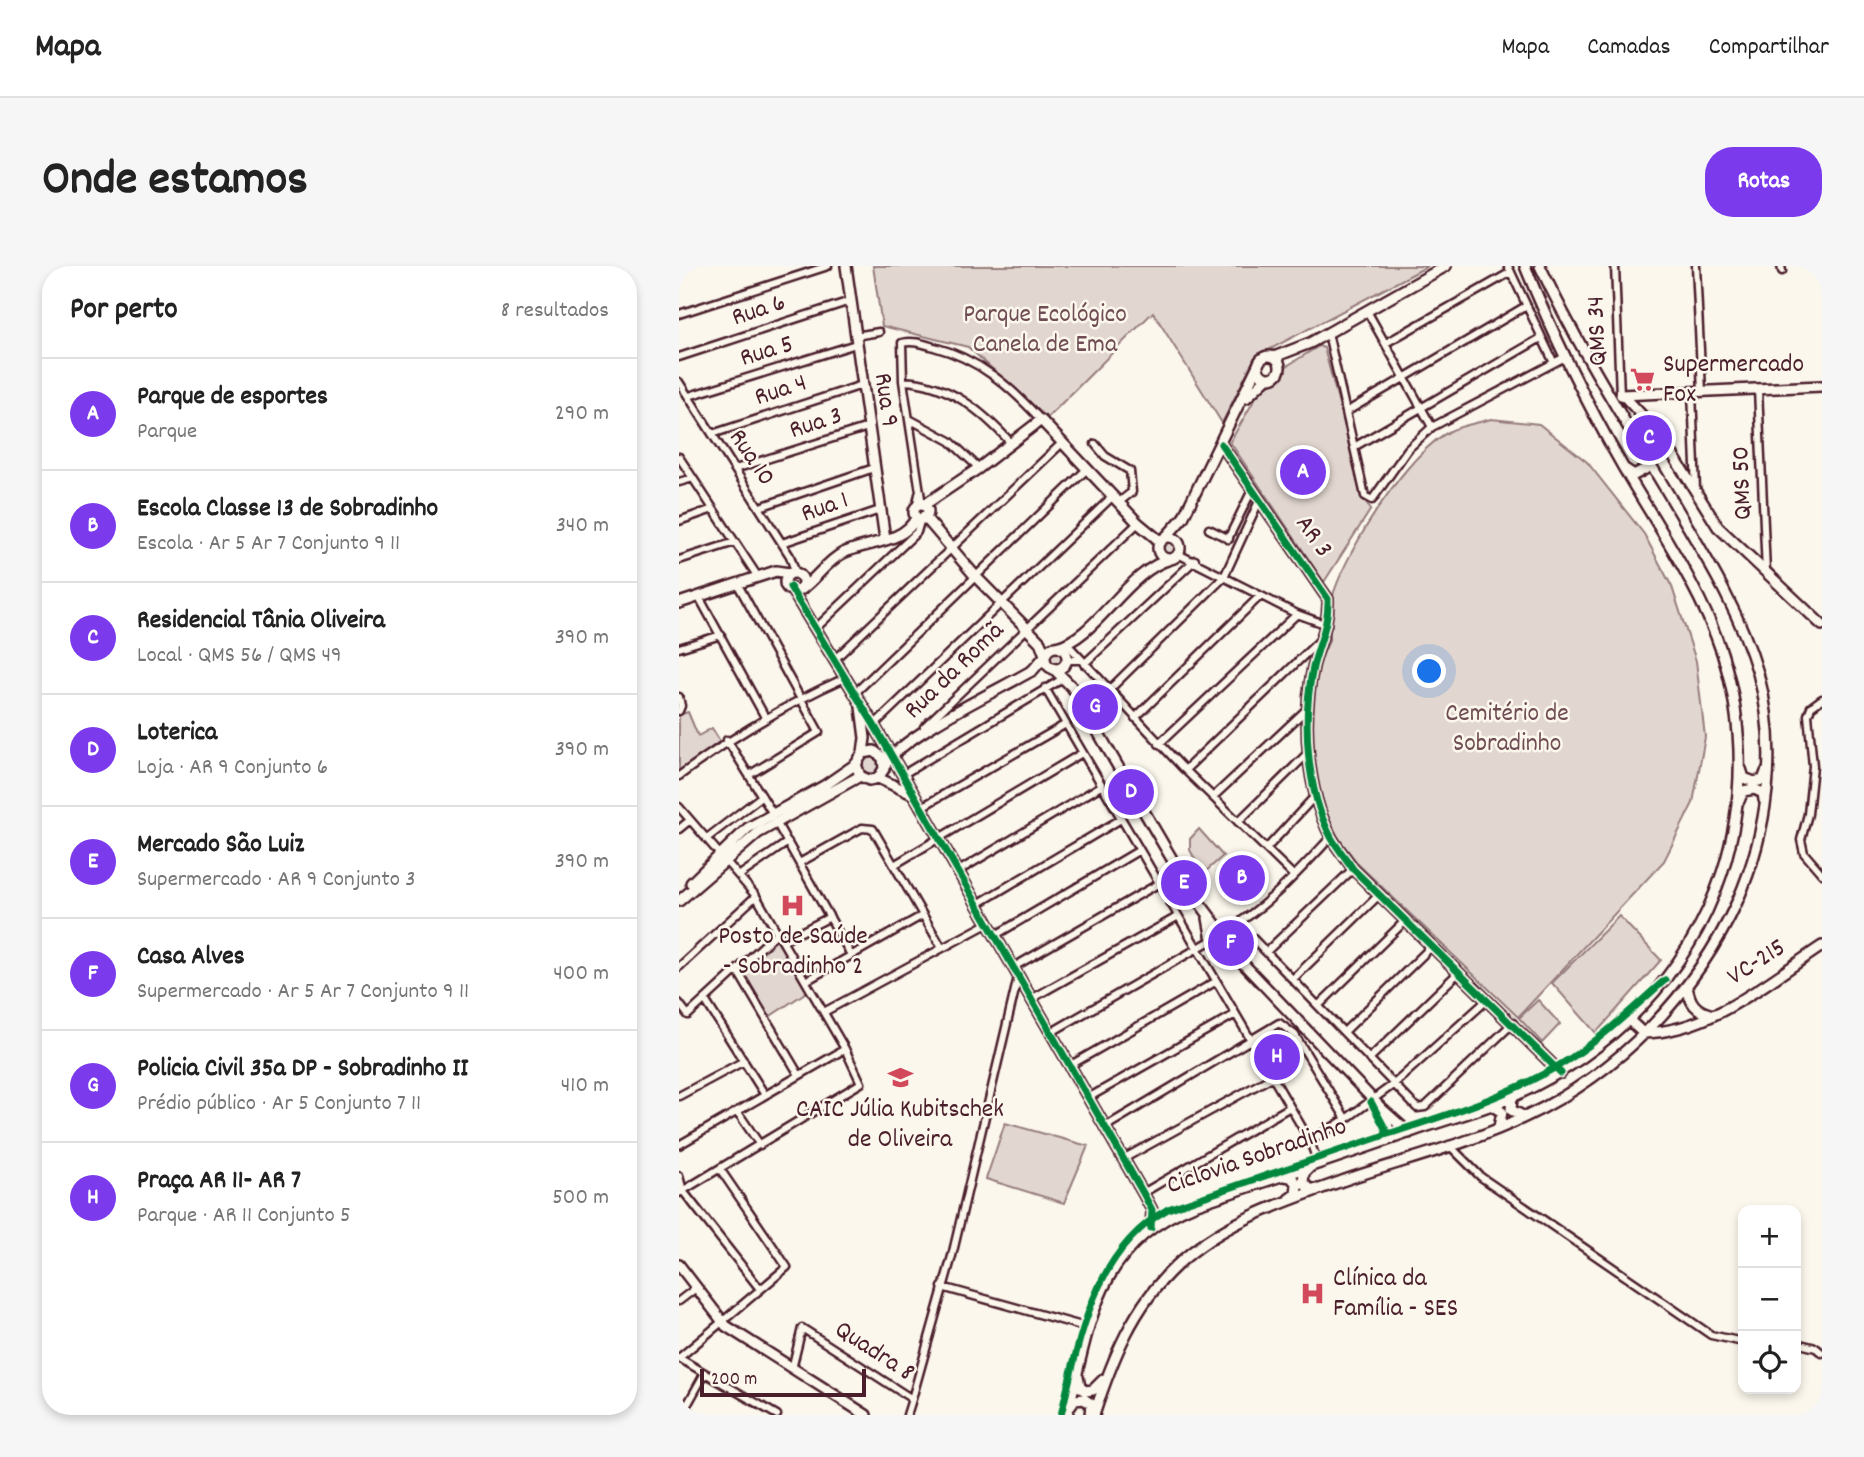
<!DOCTYPE html>
<html lang="pt">
<meta charset="utf-8">
<style>
body{margin:0;font-family:Dekko,sans-serif;background:#f6f6f6;color:#222}
.controls{position:absolute;right:21px;bottom:21px;display:grid;overflow:hidden;border-radius:14px;box-shadow:0 4px 10px #0003}
.controls button{width:63px;height:63px;display:grid;place-items:center;padding:0;border:0;border-bottom:2px solid #e0e0e0;background:#fff;color:#222;font:35px sans-serif}
.scale{position:absolute;left:21px;bottom:18px;width:166px;box-sizing:border-box;padding-left:7px;border:4px solid #4a1f2b;border-top:0;font-size:19px;line-height:24px;white-space:nowrap;color:#4a1f2b;-webkit-text-stroke:5px #fbf7ec;paint-order:stroke}
.you{position:absolute;left:751px;top:406px;width:24px;height:24px;margin:-18px;border:5px solid #fff;border-radius:50%;background:#1a73e8;box-shadow:0 0 0 10px #1a73e833}
.badge{display:grid;place-items:center;width:46px;height:46px;border-radius:50%;background:#7c3aed;color:#fff;font-size:23px;font-weight:700}
.pin{position:absolute;translate:-50% -50%;border:4px solid #fff;box-shadow:0 2px 7px #0006}
.list{margin:0;padding:0;list-style:none}
h2{display:flex;justify-content:space-between;align-items:center;height:91px;margin:0;padding:0 28px;font-size:30px}
h2 small{font-size:23px;font-weight:400;color:#767676}
.list li{display:grid;grid-template-columns:46px 1fr auto;gap:21px;align-items:center;box-sizing:border-box;height:112px;padding:0 28px;border-top:2px solid #e0e0e0}
.list b{display:block;font-size:26px;white-space:nowrap}
.list p{margin:0;font-size:23px;white-space:nowrap;color:#767676}
.list em{font-size:23px;font-style:normal;color:#767676}
.icon{flex:none;width:38px;height:38px;fill:none;stroke:currentColor;stroke-width:2;stroke-linecap:round;stroke-linejoin:round}
.map{position:relative;flex:none;width:1143px;height:1149px;overflow:hidden;border-radius:28px}
header{display:flex;align-items:center;gap:42px;box-sizing:border-box;height:98px;padding:0 35px;background:#fff;border-bottom:2px solid #e0e0e0}
header strong{font-size:33px}
nav{display:flex;gap:38px;margin-inline-start:auto;font-size:24px}
.intro{display:flex;align-items:center;justify-content:space-between;box-sizing:border-box;height:168px;padding:0 42px}
h1{margin:0;font-size:49px}
.button{padding:18px 32px;border-radius:28px;background:#7c3aed;color:#fff;font-size:24px;font-weight:700}
main{display:flex;gap:42px;padding:0 42px}
aside{flex:1;background:#fff;border-radius:28px;box-shadow:0 4px 10px #0003}
.map>svg:first-child{display:block}
</style>
<header>
<strong>Mapa</strong>
<nav><a>Mapa</a><a>Camadas</a><a>Compartilhar</a></nav>
</header>
<div class="intro"><h1>Onde estamos</h1><a class="button">Rotas</a></div>
<main>
<aside>
<h2>Por perto<small>8 resultados</small></h2>
<ul class="list">
<li><span class="badge">A</span><div><b>Parque de esportes</b><p>Parque</p></div><em>290 m</em></li>
<li><span class="badge">B</span><div><b>Escola Classe 13 de Sobradinho</b><p>Escola · Ar 5 Ar 7 Conjunto 9 11</p></div><em>340 m</em></li>
<li><span class="badge">C</span><div><b>Residencial Tânia Oliveira</b><p>Local · QMS 56 / QMS 49</p></div><em>390 m</em></li>
<li><span class="badge">D</span><div><b>Loterica</b><p>Loja · AR 9 Conjunto 6</p></div><em>390 m</em></li>
<li><span class="badge">E</span><div><b>Mercado São Luiz</b><p>Supermercado · AR 9 Conjunto 3</p></div><em>390 m</em></li>
<li><span class="badge">F</span><div><b>Casa Alves</b><p>Supermercado · Ar 5 Ar 7 Conjunto 9 11</p></div><em>400 m</em></li>
<li><span class="badge">G</span><div><b>Policia Civil 35a DP - Sobradinho II</b><p>Prédio público · Ar 5 Conjunto 7 11</p></div><em>410 m</em></li>
<li><span class="badge">H</span><div><b>Praça AR 11- AR 7</b><p>Parque · AR 11 Conjunto 5</p></div><em>500 m</em></li>
</ul>
</aside>
<div class="map">
<svg width="1143" height="1149" viewBox="0 0 1143 1149">
<rect width="100%" height="100%" fill="#fbf7ec"/>
<filter id="ink" filterUnits="userSpaceOnUse"><feTurbulence type="fractalNoise" baseFrequency=".0143" numOctaves="2"/><feDisplacementMap in="SourceGraphic" scale="14" xChannelSelector="R" yChannelSelector="G"/><feConvolveMatrix kernelMatrix="1 2 1 2 8 2 1 2 1" color-interpolation-filters="sRGB"/></filter>
<g filter="url(#ink)">
<!-- green -->
<path fill="#e2d7d0" stroke="#967b7e" stroke-width="2" d="M 194,0 L 749,0 L 576,91 L 543,157 L 474,46 L 368,152 L 289,81 L 203,60 Z
M 640,80 L 645,82 L 686,235 L 692,243 L 645,316 L 551,176 L 581,124 L 600,113 L 608,100 Z
M 812,153 L 860,158 L 908,196 L 965,268 L 993,321 L 1017,395 L 1026,471 L 1014,537 L 985,595 L 839,751 L 680,599 C 673,589 664,579 658,569 C 632,523 623,454 638,403 C 640,393 647,384 650,374 C 653,359 650,341 655,326 C 671,279 727,189 771,165 C 783,159 800,157 812,153 Z
M483 282a8 8 0 1 1 16 0a8 8 0 1 1-16 0Z
M369 392a8 8 0 1 1 16 0a8 8 0 1 1-16 0Z
M 9,446 L 19,470 L 33,462 L 41,475 L 0,507 L 0,449 Z
M 187,487 L 201,491 L 201,508 L 188,512 L 178,498 Z
M 520,563 L 544,590 L 524,608 L 511,584 L 511,573 Z
M 940,650 L 982,694 L 917,767 L 873,717 Z
M 99,673 L 129,725 L 90,751 L 63,705 Z
M 859,734 L 881,758 L 863,777 L 840,752 Z
M 326,857 L 409,880 L 385,937 L 307,913 Z"/>
<g fill="none" stroke-linecap="round" stroke-linejoin="round">
<defs>
<path id="street" d="M 829,0 L 874,95
M 936,0 L 941,129
M 1017,0 L 1023,126
M 1102,0 L 1103,5
M 688,45 L 753,161
M 0,48 L 149,0
M 649,67 L 686,230 L 693,234 L 729,183 L 753,161 L 886,91
M 176,70 L 200,66
M 707,77 L 832,6
M 0,91 L 171,35
M 224,115 C 270,117 303,145 333,178
M 0,116 L 111,290 L 117,308
M 1079,123 L 1087,306
M 1013,126 L 1017,224
M 10,130 L 177,78
M 667,146 L 847,40
M 232,154 L 271,175 L 300,202
M 33,168 L 183,119
M 416,178 L 426,190 L 451,205 L 453,226 L 440,236
M 675,181 L 862,72
M 0,191 L 79,311
M 56,203 L 189,161
M 0,216 L 14,212
M 243,239 L 224,115 L 223,77 C 234,74 245,78 255,81 C 300,93 331,120 362,154
M 81,241 L 195,202
M 237,243 L 240,228
M 0,255 L 34,243
M 530,263 L 550,273
M 549,273 L 574,222
M 103,277 L 201,244
M 499,288 L 618,348 L 648,359
M 0,294 L 56,276
M 545,311 L 581,233
M 58,317 L 140,466 L 70,509
M 20,331 L 86,451
M 137,362 L 238,266 L 242,252
M 391,381 L 502,500 L 615,610
M 0,382 L 42,369
M 155,394 L 383,177
M 388,394 L 402,394
M 405,398 L 516,294
M 366,422 L 631,875 L 639,898
M 430,424 L 545,311
M 175,428 L 408,203
M 0,431 L 2,440 L 0,445
M 1143,433 L 1132,441 L 1129,449 L 1134,500 L 1129,548 L 1122,574 L 1125,587 L 1143,608
M 456,452 L 581,330
M 195,459 L 434,230
M 245,461 L 459,257
M 48,474 L 94,548
M 480,478 L 618,348
M 506,504 L 640,375
M 223,509 L 385,412
M 0,510 C 53,471 105,439 166,412
M 534,531 L 629,442
M 0,541 L 77,630 L 166,783 L 182,817 L 0,927
M 241,542 L 387,458
M 97,556 L 172,689
M 559,556 L 629,487
M 0,563 L 11,554
M 28,572 L 83,530
M 587,583 L 637,529
M 122,596 L 183,562 L 194,563 L 263,682
M 215,599 L 403,487
M 278,606 L 422,520
M 61,609 L 109,576
M 297,639 L 442,553
M 560,658 L 738,842 L 746,841 L 834,757
M 544,666 C 586,644 620,605 652,571
M 315,670 L 459,585
M 104,675 L 151,651
M 587,686 L 674,603
M 0,701 L 77,630
M 333,702 L 479,618
M 58,704 L 120,809
M 615,712 L 700,629
M 127,715 L 244,649
M 352,733 L 498,651
M 26,734 L 86,829
M 0,737 L 9,749 L 99,666
M 640,739 L 726,655
M 145,746 L 308,658
M 665,766 L 752,681
M 371,767 L 533,674
M 690,793 L 778,708
M 390,800 L 536,716
M 0,830 L 65,795
M 409,832 L 555,749
M 58,845 L 81,879
M 667,853 L 715,818 L 807,735
M 426,861 L 600,757 L 616,769 L 667,853 L 631,875
M 0,879 L 166,783
M 770,879 L 802,911 L 1032,1069 L 1064,1076
M 444,893 L 593,811
M 0,910 L 4,925 L 81,1023
M 464,927 L 611,841
M 263,1021 L 410,1062
M 0,1035 L 17,1022
M 1117,1077 L 1137,1082 L 1143,1087
M 0,1092 L 108,1001 L 41,903
M 0,1092 L 98,1149
M 113,1103 L 123,1062 L 233,1133 L 228,1149
M 233,1133 L 273,990 L 339,711
M 13,1149 L 7,1141 L 26,1107"/>
<path id="secondary" d="M 167,0 L 206,273
M579 101a11 11 0 1 1 22 0a11 11 0 1 1-22 0Z
M 595,91 L 631,77 L 767,0
M 942,129 L 1143,120
M 944,129 L 982,170 L 1039,261 L 1143,359
M 567,132 L 588,112
M 542,178 L 649,333 C 650,358 640,377 634,401 C 623,454 627,523 652,571 C 658,582 667,592 674,603 L 882,807
M 946,203 L 955,209 L 968,202 L 967,193
M 245,239 L 300,202 L 362,154 L 459,257 L 482,276
M235 246a7 7 0 1 1 14 0a7 7 0 1 1-14 0Z
M 245,250 L 297,311 L 361,376 L 366,389
M479 282a11 11 0 1 1 22 0a11 11 0 1 1-22 0Z
M 486,272 L 504,252 L 579,99
M106 316a9 9 0 1 1 18 0a9 9 0 1 1-18 0Z
M 111,321 L 195,459 L 464,927 L 473,944 L 472,962
M 123,323 C 137,313 148,295 164,287 C 187,276 225,277 237,252
M 0,337 L 97,305 L 110,307
M 377,381 C 418,372 447,305 492,293
M366 392a11 11 0 1 1 22 0a11 11 0 1 1-22 0Z
M 374,402 L 393,421 C 432,488 470,555 509,620 C 523,643 543,662 553,686 L 703,843 L 730,867
M 182,441 L 186,472 L 184,487
M 206,499 C 223,469 320,424 354,404 L 366,390
M 1062,503 L 1065,512 L 1075,516 L 1084,514 L 1087,506
M 199,512 L 205,503 L 204,492 L 195,485 L 184,487 L 177,498 L 181,510 L 190,514 L 199,512 L 233,528
M 1060,535 L 1064,525 L 1075,523 L 1084,527 L 1085,534
M 12,617 L 69,562 L 145,520 L 177,498
M 0,635 L 79,567 L 181,510
M 529,652 L 533,674 L 552,685
M 1008,719 C 1010,737 1017,745 1034,749
M 951,755 L 964,767 C 1032,766 1088,716 1143,680
M 833,831 L 832,844 L 846,851
M 812,839 L 823,846 L 820,861
M 704,844 L 709,861 L 708,874
M 631,901 L 625,907 L 624,917 L 631,923 L 638,923
M 605,910 L 612,911 L 618,918 L 617,928 L 610,933
M 0,999 L 47,1060 L 187,1149
M 399,1111 L 401,1121 L 406,1125 L 414,1124 L 424,1114
M 391,1141 L 396,1134 L 405,1133 L 412,1138 L 411,1149
M 388,1149 C 411,1058 416,979 515,939 C 590,914 665,890 740,863 C 771,852 803,844 833,831 C 931,787 1009,710 1043,607 C 1066,536 1066,459 1043,387 C 1021,321 979,261 944,201 C 907,136 874,69 846,0
M 415,1149 C 433,1094 454,1040 497,1000 C 543,956 605,936 663,915 C 723,894 791,878 848,850 C 939,807 1016,728 1058,636 C 1089,566 1100,483 1079,407 C 1061,346 1028,293 996,239 C 949,160 900,83 861,0"/>
</defs>
<!-- street casing -->
<use href="#street" stroke="#4a1f2b" stroke-width="11"/>
<!-- secondary casing -->
<use href="#secondary" stroke="#4a1f2b" stroke-width="14"/>
<!-- street -->
<use href="#street" stroke="#fbf7ec" stroke-width="6"/>
<!-- secondary -->
<use href="#secondary" stroke="#fbf7ec" stroke-width="9"/>
<defs>
<path id="cycleway" d="M 542,178 L 649,333 C 650,358 640,377 634,401 C 623,454 627,523 652,571 C 658,582 667,592 674,603 L 882,807
M 111,321 L 195,459 L 464,927 L 473,944 L 472,962
M 709,868 C 771,848 836,828 892,792 C 926,770 956,740 986,714
M 382,1149 C 401,1072 414,985 489,943 L 709,868 L 692,836"/>
</defs>
<!-- cycleway casing -->
<use href="#cycleway" stroke="#fbf7ec" stroke-width="11"/>
<!-- cycleway -->
<use href="#cycleway" stroke="#00873e" stroke-width="7"/>
</g>
</g>
<!-- icons -->
<defs>
<symbol id="supermarket-bare" viewBox="-9 -9 18 18"><path d="M-6-5.5h2.5l.6 2H6L4.5 2H-2.5L-4.4-4H-6ZM-1.5 3.2a1.3 1.3 0 1 0 .1 0ZM3 3.2a1.3 1.3 0 1 0 .1 0Z" fill="#d1495b" stroke="#fbf7ec" stroke-width="2.5" paint-order="stroke"/></symbol>
<symbol id="hospital-bare" viewBox="-9 -9 18 18"><path d="M-5-5h3v3.5h4V-5h3V5h-3V1.5h-4V5h-3Z" fill="#d1495b" stroke="#fbf7ec" stroke-width="2.5" paint-order="stroke"/></symbol>
<symbol id="school-bare" viewBox="-9 -9 18 18"><path d="M0-5L7-2L0 1L-7-2ZM-4 1L0 2.5L4 1V4Q0 6-4 4Z" fill="#d1495b" stroke="#fbf7ec" stroke-width="2.5" paint-order="stroke"/></symbol>
</defs>
<g fill-rule="evenodd">
<use href="#supermarket-bare" x="946" y="96" width="35" height="35"/>
<use href="#hospital-bare" x="96" y="622" width="35" height="35"/>
<use href="#school-bare" x="204" y="794" width="35" height="35"/>
<use href="#hospital-bare" x="616" y="1010" width="35" height="35"/>
</g>
<g text-anchor="middle" dominant-baseline="central" stroke-width="5" stroke-linejoin="round" paint-order="stroke">
<!-- street labels -->
<g font-size="26" fill="#4a1f2b" stroke="#fbf7ec">
<text transform="translate(80 45) rotate(-18)">Rua 6</text>
<text transform="translate(919 65) rotate(-92)">QMS 34</text>
<text transform="translate(88 86) rotate(-17)">Rua 5</text>
<text transform="translate(102 125) rotate(-18)">Rua 4</text>
<text transform="translate(206 134) rotate(82)">Rua 9</text>
<text transform="translate(137 158) rotate(-18)">Rua 3</text>
<text transform="translate(72 192) rotate(56)">Rua 10</text>
<text transform="translate(1064 217) rotate(-92)">QMS 50</text>
<text transform="translate(146 242) rotate(-19)">Rua 1</text>
<text transform="translate(634 271) rotate(55)">AR 3</text>
<text transform="translate(276 405) rotate(-44)">Rua da Romã</text>
<text transform="translate(1078 697) rotate(-33)">VC-215</text>
<text transform="translate(578 891) rotate(-19)">Ciclovia Sobradinho</text>
<text transform="translate(195 1086) rotate(33)">Quadra 8</text>
</g>
<!-- park labels -->
<g font-size="26" fill="#704d54" stroke="#fbf7ec">
<text x="366" y="49">Parque Ecológico<tspan x="366" dy="30">Canela de Ema</tspan></text>
<text x="828" y="448">Cemitério de<tspan x="828" dy="30">Sobradinho</tspan></text>
</g>
<!-- poi labels -->
<g font-size="26" fill="#4a1f2b" stroke="#fbf7ec" text-anchor="start">
<text x="984" y="99">Supermercado<tspan x="984" dy="30">Fox</tspan></text>
<text x="114" y="671" text-anchor="middle">Posto de Saúde<tspan x="114" dy="30">- Sobradinho 2</tspan></text>
<text x="221" y="844" text-anchor="middle">CAIC Júlia Kubitschek<tspan x="221" dy="30">de Oliveira</tspan></text>
<text x="654" y="1013">Clínica da<tspan x="654" dy="30">Família - SES</tspan></text>
</g>
</g>
</svg>
<div class="controls">
<button>+</button>
<button>−</button>
<button><svg class="icon" aria-label="locate" viewBox="0 0 24 24"><circle cx="12" cy="12" r="6"/><path d="M12 2v4M12 18v4M2 12h4M18 12h4"/></svg></button>
</div>
<div class="scale">200 m</div>
<div class="you"></div>
<div class="pin badge" style="left:624px;top:206px">A</div>
<div class="pin badge" style="left:563px;top:612px">B</div>
<div class="pin badge" style="left:970px;top:172px">C</div>
<div class="pin badge" style="left:452px;top:526px">D</div>
<div class="pin badge" style="left:505px;top:617px">E</div>
<div class="pin badge" style="left:552px;top:677px">F</div>
<div class="pin badge" style="left:416px;top:441px">G</div>
<div class="pin badge" style="left:598px;top:791px">H</div>
</div>
</main>
